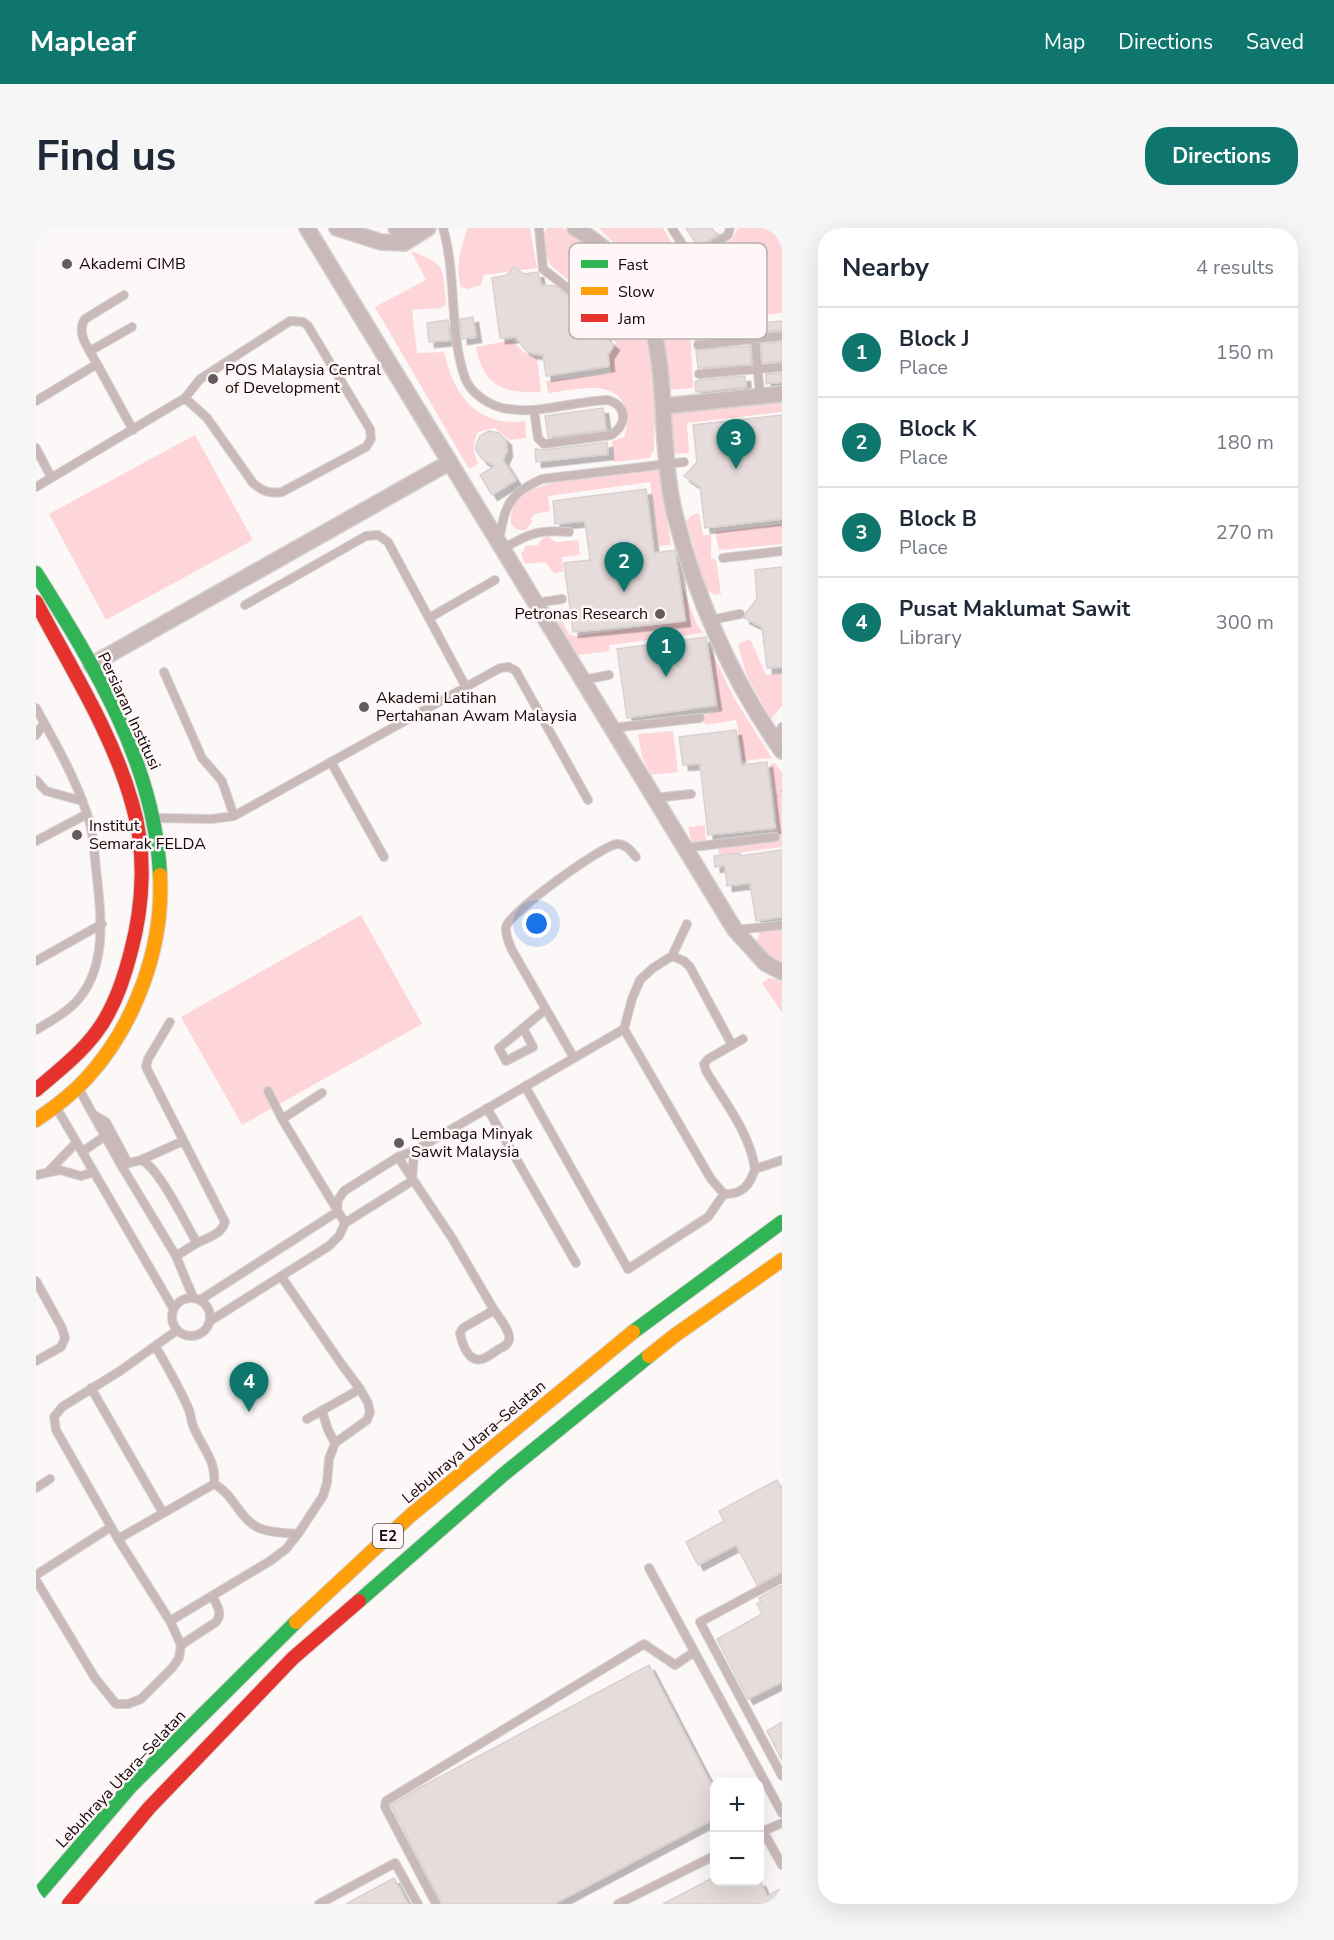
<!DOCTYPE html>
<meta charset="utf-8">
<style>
body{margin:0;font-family:"Nunito Sans",sans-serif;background:#f6f6f7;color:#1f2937}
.controls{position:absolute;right:18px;bottom:18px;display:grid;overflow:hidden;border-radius:12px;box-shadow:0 6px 24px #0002}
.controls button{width:54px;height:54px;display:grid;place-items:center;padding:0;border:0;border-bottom:2px solid #e0e1e3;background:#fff;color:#1f2937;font:30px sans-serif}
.you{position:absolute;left:501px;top:696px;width:21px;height:21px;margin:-15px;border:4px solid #fff;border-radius:50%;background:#1a73e8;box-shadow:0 0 0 9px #1a73e833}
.badge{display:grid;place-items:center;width:39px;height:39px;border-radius:50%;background:#0f766e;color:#fff;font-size:20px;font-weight:700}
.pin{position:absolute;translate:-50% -50px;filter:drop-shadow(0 2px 3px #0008)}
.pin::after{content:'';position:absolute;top:32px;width:21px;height:18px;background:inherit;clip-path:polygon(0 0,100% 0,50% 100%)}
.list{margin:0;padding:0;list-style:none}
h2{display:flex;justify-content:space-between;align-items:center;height:78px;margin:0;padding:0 24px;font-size:26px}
h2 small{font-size:20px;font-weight:400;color:#747a83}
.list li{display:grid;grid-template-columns:39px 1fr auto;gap:18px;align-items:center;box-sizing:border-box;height:90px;padding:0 24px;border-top:2px solid #e0e1e3}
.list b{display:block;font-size:22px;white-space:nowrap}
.list p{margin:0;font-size:20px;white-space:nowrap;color:#747a83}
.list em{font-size:20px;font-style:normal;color:#747a83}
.map{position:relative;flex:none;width:746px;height:1676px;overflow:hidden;border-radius:24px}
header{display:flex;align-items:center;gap:36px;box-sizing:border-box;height:84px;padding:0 30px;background:#0f766e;color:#fff}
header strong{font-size:28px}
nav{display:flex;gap:33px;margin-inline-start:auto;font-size:21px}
.intro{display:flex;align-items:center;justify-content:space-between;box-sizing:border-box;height:144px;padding:0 36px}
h1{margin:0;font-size:42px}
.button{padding:15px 27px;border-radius:24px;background:#0f766e;color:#fff;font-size:21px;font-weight:700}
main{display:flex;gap:36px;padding:0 36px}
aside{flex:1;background:#fff;border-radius:24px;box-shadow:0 6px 24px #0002}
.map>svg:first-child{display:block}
</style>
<header>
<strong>Mapleaf</strong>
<nav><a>Map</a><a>Directions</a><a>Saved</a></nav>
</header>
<div class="intro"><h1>Find us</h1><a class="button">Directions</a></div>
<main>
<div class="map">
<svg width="746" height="1676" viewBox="0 0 746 1676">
<defs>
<filter id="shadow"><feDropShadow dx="5.5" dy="5.5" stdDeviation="0" flood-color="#0004"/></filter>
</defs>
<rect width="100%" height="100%" fill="#fdf8f8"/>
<!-- green -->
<path fill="#fed5d8" d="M 432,0 L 494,0 L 501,40 L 448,47 L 445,57 L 432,61 L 425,59 C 419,42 425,17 432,0 Z
M 511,0 C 516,0 522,0 526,0 C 546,5 578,41 591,57 L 590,65 L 586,70 L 559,74 L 514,37 L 510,27 L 508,6 Z
M 563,0 L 627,0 L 648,35 L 650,47 L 643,60 L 633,68 L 620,69 L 609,48 Z
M 702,0 L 735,0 L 746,19 L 746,85 L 654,94 L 657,160 L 634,162 L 622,91 L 646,75 L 657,55 L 663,37 L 696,11 Z
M 375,23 C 411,37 407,39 410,76 L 405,80 L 376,82 L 381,125 L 408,124 C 417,166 441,200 489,193 L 490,210 L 474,212 L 459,200 L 442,204 C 436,216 437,224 442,236 L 433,241 L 339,79 L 390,52 Z
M 602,84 L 614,109 L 620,148 L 618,222 L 613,230 L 578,234 L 576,213 L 588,209 C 591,201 591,195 590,186 C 586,148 539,162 512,165 L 510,153 L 575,145 L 573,128 L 580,115 L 571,105 L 569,87 Z
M 476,112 L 487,124 L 501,130 L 505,164 C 468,165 448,160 440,119 Z
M 746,169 L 746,184 L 651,195 L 653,225 L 634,226 L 631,182 Z
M 159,207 L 217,312 L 70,392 L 13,286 Z
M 616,239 L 625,241 L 634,274 L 629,279 L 635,317 L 623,318 L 614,254 L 512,268 L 514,283 L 499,286 L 495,290 L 496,294 L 490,302 L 482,302 L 475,296 L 475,287 L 478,275 L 496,261 L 516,255 Z
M 663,285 L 667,307 L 675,307 L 675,330 L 680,332 L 685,366 L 679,367 L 670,361 L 650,293 L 656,287 Z
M 746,296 L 746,316 L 683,322 L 679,304 Z
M 511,308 L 520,314 L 542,312 L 544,327 L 526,329 L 527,344 L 518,345 L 509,334 L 489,336 L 485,326 L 490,318 L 502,317 L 505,312 Z
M 646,357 L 660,395 L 667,405 L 573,417 L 574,423 L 542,427 L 536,421 L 521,392 L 526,393 L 533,406 L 539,408 L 651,393 Z
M 714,411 L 730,447 L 746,445 L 746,478 L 735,491 L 710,446 L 702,416 Z
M 673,418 L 698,470 L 736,530 L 707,533 L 700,492 L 669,497 L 667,487 L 683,483 Z
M 637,503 L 642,544 L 615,547 L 606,529 L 602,506 Z
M 739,535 L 746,545 L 746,619 L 683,627 L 682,613 L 742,605 L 734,536 Z
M 669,597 L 670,613 L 656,615 L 652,599 Z
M 325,687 L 386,796 L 206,897 L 145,789 Z
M 746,700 L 746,740 L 738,736 L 720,715 L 724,704 Z
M 733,750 L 746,753 L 746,785 L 726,755 Z"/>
<!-- building -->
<path fill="#e6dcdc" stroke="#dad0d1" stroke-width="1.5" filter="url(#shadow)" d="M 650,0 L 676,0 L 681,7 L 662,19 Z
M 478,39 L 488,46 L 502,44 L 505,57 L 520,58 L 545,79 L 551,96 L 569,95 L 570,110 L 578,117 L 572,126 L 573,138 L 510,148 L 507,127 L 495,125 L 488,121 L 480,109 L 464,110 L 456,50 L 471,47 Z
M 437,89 L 440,109 L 426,111 L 424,91 Z
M 412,92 L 414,112 L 393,114 L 391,95 Z
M 746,93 L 746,102 L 659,112 L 657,110 L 656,101 Z
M 746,114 L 746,133 L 727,135 L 725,116 Z
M 714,118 L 715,136 L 662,140 L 660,122 Z
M 746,145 L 746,154 L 730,156 L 730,146 Z
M 709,148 L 710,159 L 660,164 L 659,154 L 663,152 Z
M 567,180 L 570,202 L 512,209 L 509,188 Z
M 746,187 L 746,291 L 669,300 L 664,259 L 648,248 L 661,234 L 657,197 Z
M 453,203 L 463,205 L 470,212 L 471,223 L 467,232 L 480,252 L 456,267 L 444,247 L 459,238 L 446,231 L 440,222 L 440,217 L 444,208 Z
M 571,214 L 572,226 L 500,234 L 499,221 L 509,222 Z
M 610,261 L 618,325 L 639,322 L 649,393 L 537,404 L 528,335 L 554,332 L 549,293 L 519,296 L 517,273 Z
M 746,339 L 746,439 L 731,440 L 726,399 L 708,390 L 710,385 L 721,371 L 719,342 Z
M 670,409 L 680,477 L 591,490 L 581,421 Z
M 700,502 L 705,537 L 731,534 L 739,600 L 672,607 L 664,536 L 647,537 L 643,509 Z
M 746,622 L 746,689 L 720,693 L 714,655 L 691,658 L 689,638 L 679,639 L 678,628 L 704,625 L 704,628 Z
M 741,1252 L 746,1262 L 746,1344 L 721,1357 L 700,1317 L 662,1337 L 650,1314 L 688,1293 L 683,1283 Z
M 746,1357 L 746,1454 L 712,1471 L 681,1411 L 726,1386 L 721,1376 L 725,1373 L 723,1370 Z
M 613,1437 L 678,1562 L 678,1591 L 518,1676 L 406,1676 L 355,1577 L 385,1559 Z
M 746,1494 L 746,1532 L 731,1503 Z
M 678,1649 L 678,1653 L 724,1653 L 731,1668 L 746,1660 L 746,1676 L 627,1676 Z
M 358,1650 L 372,1676 L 310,1676 Z"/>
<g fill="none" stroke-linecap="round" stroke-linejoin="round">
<defs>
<path id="lane" d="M 407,0 C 421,48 413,105 429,150 C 435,166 455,179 472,181 C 505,186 539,173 572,172 C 592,178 591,197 575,207 L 508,216 L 502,210 L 498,182
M 503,0 L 507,41 L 558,81 L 583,83 L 608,74
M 654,32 L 692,7 L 694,0
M 614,87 C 632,74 658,60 654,33 C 652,23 641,9 636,0
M 719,111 L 724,168
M 662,117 L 746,108
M 54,123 L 96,99
M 61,136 L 97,202
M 663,146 L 746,139
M 0,173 L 61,136 C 54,122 39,106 49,91 L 88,67
M 0,220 L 15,249
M 0,259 L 149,170 L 164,151 L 254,93 L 267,94 L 272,98 L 334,201 L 335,211 L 330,219 L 246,264 C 233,266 226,263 217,255 L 171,190 L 149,170
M 463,313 C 469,278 472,266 506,251 L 648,234
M 467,321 C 491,306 504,301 533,304
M 687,330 L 746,323
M 500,375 L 526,371
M 209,377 L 330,308 L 342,307 L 352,314 L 430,459
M 393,390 L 459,352
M 675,392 L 704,386
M 128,444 L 166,530 L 186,553 L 198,588
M 546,452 L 573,447
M 0,480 C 18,513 38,547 50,583 C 57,601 58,622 60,641 C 65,686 73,741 38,776 C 27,787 13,794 0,802
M 576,500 L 664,490
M 0,507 L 8,495
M 738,512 L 746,499
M 295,534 L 348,629
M 0,552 L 10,563 L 46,573
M 618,570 L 655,566
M 120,590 L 176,591 L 198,588 L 464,440 L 473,439 L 480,443 L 552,572
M 0,613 L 51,586
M 649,620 L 739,609
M 651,696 L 636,728 L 617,740 L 604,752 L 596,771 L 588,801 L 675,951 L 688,966 C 706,967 714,957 719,941 L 746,932
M 700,702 L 746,697
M 636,728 L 648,733 L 654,739 L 696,817
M 0,733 L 66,696
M 134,794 L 112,831 L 110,839 L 189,994 C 186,1006 171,1010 161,1015
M 487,800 L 497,819 L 470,833 L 463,820 L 510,781
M 707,811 L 672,831 L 668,836 L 670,843 C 688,873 714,905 719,941
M 538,830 L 476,722 C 473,715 469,707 470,699 C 474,684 565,618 581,616 C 590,616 595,623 600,629
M 489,858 L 592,1041 L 672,989 L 688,966
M 43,861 L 85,937 L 140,1028 L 157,1069
M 232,863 L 246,891 L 309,995
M 20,879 L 137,1080
M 451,880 L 540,1035
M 58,887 L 70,894 L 92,935
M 246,891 L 286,865
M 46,924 L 69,908
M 362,929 L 416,1010 L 458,1082 L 427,1100 L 424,1105 C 426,1115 432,1135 446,1131 C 451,1130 458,1124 463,1121 C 467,1119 472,1117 473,1112 C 475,1104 463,1089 458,1082
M 105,932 C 123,939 150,997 161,1015 L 140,1028
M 85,937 L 105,932 L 147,913
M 13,943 L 40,915
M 0,947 L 24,942 L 45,948 L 58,944
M 0,1053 L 26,1100 L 29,1110 L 25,1119 L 0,1133
M136 1089a19 19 0 1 1 38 0a19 19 0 1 1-38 0Z
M 164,1072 L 301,984 L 302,972 L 308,963 L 362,929 L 378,923 L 588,801
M 174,1093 L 293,1018 L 303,1008 L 309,995 L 376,953 L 378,923
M 120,1119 C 131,1139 144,1160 153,1182 C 155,1187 155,1194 158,1200 C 166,1219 181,1234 178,1256
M 55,1160 L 127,1285
M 286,1183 L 292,1202 L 299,1215
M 271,1191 L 324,1161
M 178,1256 C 198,1266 203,1291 223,1300 C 234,1305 250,1305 262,1306
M 0,1260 L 14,1251
M 82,1311 L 178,1256
M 613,1340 L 746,1585
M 0,1347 L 75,1299
M 746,1350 L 664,1394 L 746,1548
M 0,1352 L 59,1450 L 80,1476 L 92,1476 L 105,1471 L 136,1440 L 143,1430 L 145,1417 L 134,1393 L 82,1311 L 20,1202 L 18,1189 L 26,1179 L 84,1143 L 140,1103
M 134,1393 L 234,1333 L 250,1321 L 262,1306 L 287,1268 L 291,1255 L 293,1231 L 299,1215 L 331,1192 L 334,1184 L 332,1175 L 324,1161 L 304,1134 L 245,1048
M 145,1417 L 180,1394 C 187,1385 181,1378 177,1369
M 727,1603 L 746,1637
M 725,1604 L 746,1595
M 283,1676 L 359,1635 L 382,1676
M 400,1676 L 349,1579 L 350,1573 L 608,1416 L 639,1437 L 658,1424
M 582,1676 L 678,1628"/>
<path id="street" d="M 271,0 L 699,702 L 729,735 L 746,744
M 301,0 L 345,14 L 368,15 L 392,0
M 360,0 L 385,3
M 539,0 C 654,66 613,180 639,287 C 660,370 696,453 746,523
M 628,178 L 746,166
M 55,437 L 414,234"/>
<path id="fast" d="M 0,345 C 58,437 119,536 124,647
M 597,1104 L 746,994
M 323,1373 L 468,1246 L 613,1128
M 0,1669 L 95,1558 L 260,1394"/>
<path id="slow" d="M 0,892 C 18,880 35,867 50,851 C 99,798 128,719 124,647
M 613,1128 L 638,1108 L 746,1032
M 260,1394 L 375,1287 L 597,1104"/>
<path id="jam" d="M 0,374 C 34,439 76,504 96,575 C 110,622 108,675 95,723 C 88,751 78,782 59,806 C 43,827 21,844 0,862
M 33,1676 L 113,1580 L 257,1430 L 323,1373"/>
</defs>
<!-- lane casing -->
<use href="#lane" stroke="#d7d2d2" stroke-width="10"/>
<!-- street casing -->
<use href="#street" stroke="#d7d2d2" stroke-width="18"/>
<!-- fast casing -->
<use href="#fast" stroke="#d7d2d2" stroke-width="16"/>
<!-- slow casing -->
<use href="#slow" stroke="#d7d2d2" stroke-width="16"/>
<!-- jam casing -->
<use href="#jam" stroke="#d7d2d2" stroke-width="16"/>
<!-- path -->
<path stroke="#c0b4b5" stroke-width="2" stroke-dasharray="3 4.5" stroke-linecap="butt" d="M 740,569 L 746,563"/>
<!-- lane -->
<use href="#lane" stroke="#cab9ba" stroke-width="8"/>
<!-- street -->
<use href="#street" stroke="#cab9ba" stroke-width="15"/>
<!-- fast -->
<use href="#fast" stroke="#30b455" stroke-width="14"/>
<!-- slow -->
<use href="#slow" stroke="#ff9f0a" stroke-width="14"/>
<!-- jam -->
<use href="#jam" stroke="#e5322d" stroke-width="14"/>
</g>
<!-- markers -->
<g fill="#665b5c" stroke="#fff6f7" stroke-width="2">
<circle cx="31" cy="36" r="6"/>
<circle cx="177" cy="151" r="6"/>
<circle cx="624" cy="386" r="6"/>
<circle cx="328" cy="479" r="6"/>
<circle cx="41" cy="607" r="6"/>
<circle cx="363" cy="915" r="6"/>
</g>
<g text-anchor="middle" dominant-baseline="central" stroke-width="5" stroke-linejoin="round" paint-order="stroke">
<!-- shield labels -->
<rect fill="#fff6f7" stroke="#5a4f50" stroke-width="1.5" x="337" y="1296" width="30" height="24" rx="4.5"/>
<g font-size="15" font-weight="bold" fill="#140708">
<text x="352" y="1308">E2</text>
</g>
<!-- poi labels -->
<g font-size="16" fill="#140708" stroke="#fff6f7" text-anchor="start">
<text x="43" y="36">Akademi CIMB</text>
<text x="189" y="142">POS Malaysia Central<tspan x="189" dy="18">of Development</tspan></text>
<text x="612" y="386" text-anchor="end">Petronas Research</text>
<text x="340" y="470">Akademi Latihan<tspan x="340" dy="18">Pertahanan Awam Malaysia</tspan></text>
<text x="53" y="598">Institut<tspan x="53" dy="18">Semarak FELDA</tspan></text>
<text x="375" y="906">Lembaga Minyak<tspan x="375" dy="18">Sawit Malaysia</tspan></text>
</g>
<!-- street labels -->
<g font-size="16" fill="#140708" stroke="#fff6f7">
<text transform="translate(93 483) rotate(65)">Persiaran Institusi</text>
<text transform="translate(438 1214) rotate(-40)">Lebuhraya Utara–Selatan</text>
<text transform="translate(85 1551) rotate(-47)">Lebuhraya Utara–Selatan</text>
</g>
</g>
<!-- legend -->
<rect x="533" y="15" width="198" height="96" rx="9" fill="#fff6f7" stroke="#b8aeaf" stroke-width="1.5"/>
<rect x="545" y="32" width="27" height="8" fill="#30b455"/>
<rect x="545" y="59" width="27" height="8" fill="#ff9f0a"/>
<rect x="545" y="86" width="27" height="8" fill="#e5322d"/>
<g font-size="16" fill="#140708">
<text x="582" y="42">Fast</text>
<text x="582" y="69">Slow</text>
<text x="582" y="96">Jam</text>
</g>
</svg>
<div class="controls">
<button>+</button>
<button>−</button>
</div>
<div class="you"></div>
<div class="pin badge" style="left:630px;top:449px">1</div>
<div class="pin badge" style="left:588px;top:364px">2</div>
<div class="pin badge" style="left:700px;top:241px">3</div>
<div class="pin badge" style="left:213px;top:1184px">4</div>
</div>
<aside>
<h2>Nearby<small>4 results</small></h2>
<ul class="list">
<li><span class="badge">1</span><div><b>Block J</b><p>Place</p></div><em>150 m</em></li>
<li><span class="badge">2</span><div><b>Block K</b><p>Place</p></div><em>180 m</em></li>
<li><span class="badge">3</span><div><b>Block B</b><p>Place</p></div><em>270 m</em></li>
<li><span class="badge">4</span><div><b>Pusat Maklumat Sawit</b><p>Library</p></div><em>300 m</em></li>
</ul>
</aside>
</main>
